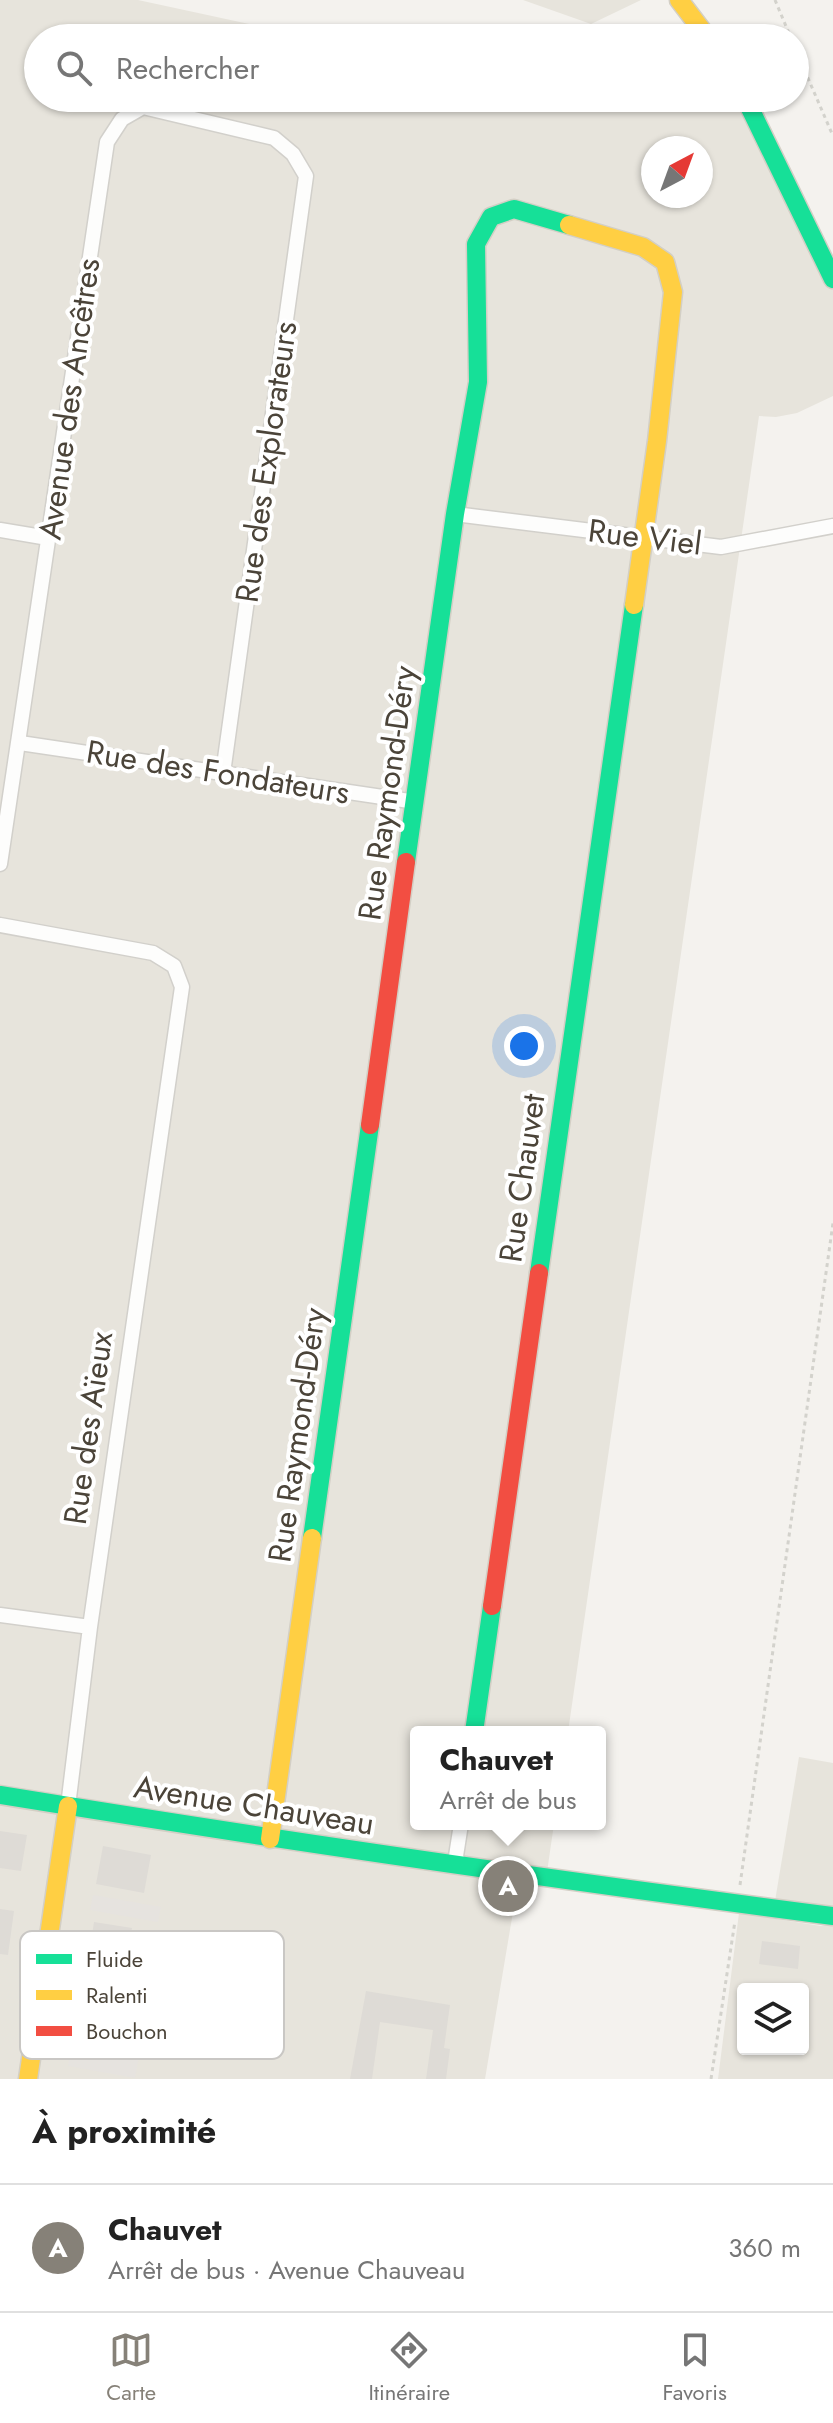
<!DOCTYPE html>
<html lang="fr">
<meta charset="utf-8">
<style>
body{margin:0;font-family:Jost,sans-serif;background:#f6f6f6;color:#222}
.controls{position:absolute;right:24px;bottom:24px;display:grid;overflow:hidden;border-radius:8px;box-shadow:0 2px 6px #0004}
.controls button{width:72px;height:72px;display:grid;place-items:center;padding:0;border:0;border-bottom:2px solid #e0e0e0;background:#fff;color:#222;font:40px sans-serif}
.compass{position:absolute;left:641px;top:136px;width:72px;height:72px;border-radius:50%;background:#fff;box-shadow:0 2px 6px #0004;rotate:41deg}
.you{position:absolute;left:524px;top:1046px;width:28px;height:28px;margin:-20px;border:6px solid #fff;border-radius:50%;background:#1a73e8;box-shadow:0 0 0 12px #1a73e833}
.badge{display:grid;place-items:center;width:52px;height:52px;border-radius:50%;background:#868178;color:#fff;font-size:26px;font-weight:700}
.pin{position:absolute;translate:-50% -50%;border:4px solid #fff;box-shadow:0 2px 8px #0006}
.popup{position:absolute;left:410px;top:1726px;width:196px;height:104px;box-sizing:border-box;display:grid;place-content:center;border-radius:8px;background:#fff;filter:drop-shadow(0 2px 6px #0005);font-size:26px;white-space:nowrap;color:#767676}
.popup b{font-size:30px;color:#222}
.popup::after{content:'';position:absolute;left:50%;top:100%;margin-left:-16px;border:16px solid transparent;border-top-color:#fff}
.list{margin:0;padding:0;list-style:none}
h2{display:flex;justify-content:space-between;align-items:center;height:104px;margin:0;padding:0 32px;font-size:34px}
h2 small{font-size:26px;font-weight:400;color:#767676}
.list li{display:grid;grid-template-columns:52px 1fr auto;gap:24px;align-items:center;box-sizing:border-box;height:128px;padding:0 32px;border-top:2px solid #e0e0e0}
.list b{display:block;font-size:30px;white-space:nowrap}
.list p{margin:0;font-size:26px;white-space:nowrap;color:#767676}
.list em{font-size:26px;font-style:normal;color:#767676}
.icon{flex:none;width:44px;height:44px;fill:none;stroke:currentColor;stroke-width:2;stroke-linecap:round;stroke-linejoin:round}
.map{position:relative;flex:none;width:833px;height:2079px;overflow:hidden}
.search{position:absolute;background:#fff;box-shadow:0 2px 6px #0004;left:24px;right:24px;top:24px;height:88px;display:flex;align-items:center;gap:20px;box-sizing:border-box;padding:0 28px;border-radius:44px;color:#767676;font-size:30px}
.sheet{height:232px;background:#fff}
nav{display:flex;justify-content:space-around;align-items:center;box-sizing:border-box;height:112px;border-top:2px solid #e0e0e0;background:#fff;font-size:22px;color:#767676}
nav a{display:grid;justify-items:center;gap:4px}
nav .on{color:#868178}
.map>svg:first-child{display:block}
</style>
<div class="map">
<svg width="833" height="2079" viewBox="0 0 833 2079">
<rect width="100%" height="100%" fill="#f4f2ee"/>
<!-- residential -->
<path fill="#e7e4dc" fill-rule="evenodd" d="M 0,0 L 138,0 L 314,38 L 38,38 L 38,98 L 549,98 L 592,109 L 610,98 L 745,98 L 833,279 L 833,396 L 797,413 L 776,417 L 759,416 L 568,1732 L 416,1732 L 416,1824 L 554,1824 L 546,1879 L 519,1876 L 485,2079 L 0,2079 ZM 653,148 L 701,148 L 701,196 L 653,196 Z
M 523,0 L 641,0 L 591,24 Z
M 799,1757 L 833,1763 L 833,1916 L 774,1907 Z
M 739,1913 L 821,1926 L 833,1923 L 833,2079 L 718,2079 ZM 743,1989 L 803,1989 L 803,2049 L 743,2049 Z"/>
<!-- parking -->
<path fill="#e6e3df" d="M 93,1895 L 161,1907 L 158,1922 L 90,1910 Z
M 74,2028 L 142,2040 L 135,2078 L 68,2066 Z"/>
<!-- building -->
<path fill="#dedbd6" d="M 0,1831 L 27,1835 L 21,1871 L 0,1868 Z
M 103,1846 L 151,1855 L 144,1893 L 96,1884 Z
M 0,1909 L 14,1911 L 8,1955 L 0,1954 Z
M 94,1922 L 132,1928 L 115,2031 L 78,2026 Z
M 762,1941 L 800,1946 L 798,1969 L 759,1964 Z
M 366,1991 L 450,2005 L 444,2048 L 450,2049 L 446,2079 L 426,2079 L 433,2030 L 380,2022 L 372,2079 L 350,2079 Z"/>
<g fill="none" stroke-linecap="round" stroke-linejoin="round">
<defs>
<path id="street" d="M 455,514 L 721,547 L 833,526
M 0,530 L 48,538
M 20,743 L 416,802
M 0,864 L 107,142 L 122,119 L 143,107 L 274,138 L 293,154 L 306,176 L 223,773
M 0,925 L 153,953 L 174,966 L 182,987 L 90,1627 L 68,1806
M 0,1615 L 90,1627
M 459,1866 L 456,1856 L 461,1824"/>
<path id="fast" d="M 745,98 L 833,279
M 406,862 L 455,514 L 478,382 L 476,244 L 491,217 L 514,209 L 569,225
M 539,1273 L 634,605
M 312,1538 L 370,1125
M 474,1732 L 492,1606
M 0,1795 C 277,1840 555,1880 833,1916"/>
<path id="slow" d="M 679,0 L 708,38
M 569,225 L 643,247 L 665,262 L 673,292 L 657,441 L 634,605
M 270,1839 L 312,1538
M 28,2079 L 68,1806"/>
<path id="jam" d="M 370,1125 L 406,862
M 492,1606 L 539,1273"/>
</defs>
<!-- street casing -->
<use href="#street" stroke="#d2d0cb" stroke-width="17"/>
<!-- fast casing -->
<use href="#fast" stroke="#d3cfc5" stroke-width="21"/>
<!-- slow casing -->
<use href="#slow" stroke="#d3cfc5" stroke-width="21"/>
<!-- jam casing -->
<use href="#jam" stroke="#d3cfc5" stroke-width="21"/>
<!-- path -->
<path stroke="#d3d2cc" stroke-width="3" stroke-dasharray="4 4" stroke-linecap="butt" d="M 775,0 L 791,38
M 795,48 L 833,136
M 740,1885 L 833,1223
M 711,2079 L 735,1921"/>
<!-- street -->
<use href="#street" stroke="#fdfdfc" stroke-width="14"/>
<!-- fast -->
<use href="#fast" stroke="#16e098" stroke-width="18"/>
<!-- slow -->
<use href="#slow" stroke="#ffcf43" stroke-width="18"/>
<!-- jam -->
<use href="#jam" stroke="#f24e42" stroke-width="18"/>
</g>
<g text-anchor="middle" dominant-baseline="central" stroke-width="8" stroke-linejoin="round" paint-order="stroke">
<!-- street labels -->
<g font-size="32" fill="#4b4439" stroke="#fff">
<text transform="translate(69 399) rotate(-82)">Avenue des Ancêtres</text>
<text transform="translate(266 462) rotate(-82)">Rue des Explorateurs</text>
<text transform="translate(645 537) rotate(7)">Rue Viel</text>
<text transform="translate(218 772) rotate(9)">Rue des Fondateurs</text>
<text transform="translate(387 793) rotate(-82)">Rue Raymond-Déry</text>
<text transform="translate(522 1178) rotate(-82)">Rue Chauvet</text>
<text transform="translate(88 1428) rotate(-82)">Rue des Aïeux</text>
<text transform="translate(297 1435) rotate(-82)">Rue Raymond-Déry</text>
<text transform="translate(254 1805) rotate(9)">Avenue Chauveau</text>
</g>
</g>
<!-- legend -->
<rect x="20" y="1931" width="264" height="128" rx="12" fill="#fff" stroke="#c9c7c4" stroke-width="2"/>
<rect x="36" y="1954" width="36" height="10" fill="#16e098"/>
<rect x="36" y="1990" width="36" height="10" fill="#ffcf43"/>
<rect x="36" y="2026" width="36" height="10" fill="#f24e42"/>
<g font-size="22" fill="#4b4439">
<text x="86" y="1967">Fluide</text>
<text x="86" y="2003">Ralenti</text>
<text x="86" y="2039">Bouchon</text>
</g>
</svg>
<div class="controls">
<button><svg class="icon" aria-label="layers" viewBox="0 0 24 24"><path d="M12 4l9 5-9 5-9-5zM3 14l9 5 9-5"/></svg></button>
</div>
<svg class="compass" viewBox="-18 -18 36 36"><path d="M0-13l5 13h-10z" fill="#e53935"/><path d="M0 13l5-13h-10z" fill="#767676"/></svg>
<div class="you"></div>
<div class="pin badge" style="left:508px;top:1886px">A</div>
<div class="popup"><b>Chauvet</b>Arrêt de bus</div>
<div class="search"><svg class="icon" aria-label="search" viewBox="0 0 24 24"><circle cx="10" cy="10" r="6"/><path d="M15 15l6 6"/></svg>Rechercher</div>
</div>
<section class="sheet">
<h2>À proximité<small></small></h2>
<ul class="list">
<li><span class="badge">A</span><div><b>Chauvet</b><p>Arrêt de bus · Avenue Chauveau</p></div><em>360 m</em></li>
</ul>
</section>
<nav>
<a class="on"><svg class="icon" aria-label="map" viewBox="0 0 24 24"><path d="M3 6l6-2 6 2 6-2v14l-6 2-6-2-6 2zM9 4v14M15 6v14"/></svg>Carte</a>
<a><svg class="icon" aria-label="directions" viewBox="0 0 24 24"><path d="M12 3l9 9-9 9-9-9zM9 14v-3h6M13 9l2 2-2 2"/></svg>Itinéraire</a>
<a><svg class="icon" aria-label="saved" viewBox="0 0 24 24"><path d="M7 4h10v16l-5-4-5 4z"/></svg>Favoris</a>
</nav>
